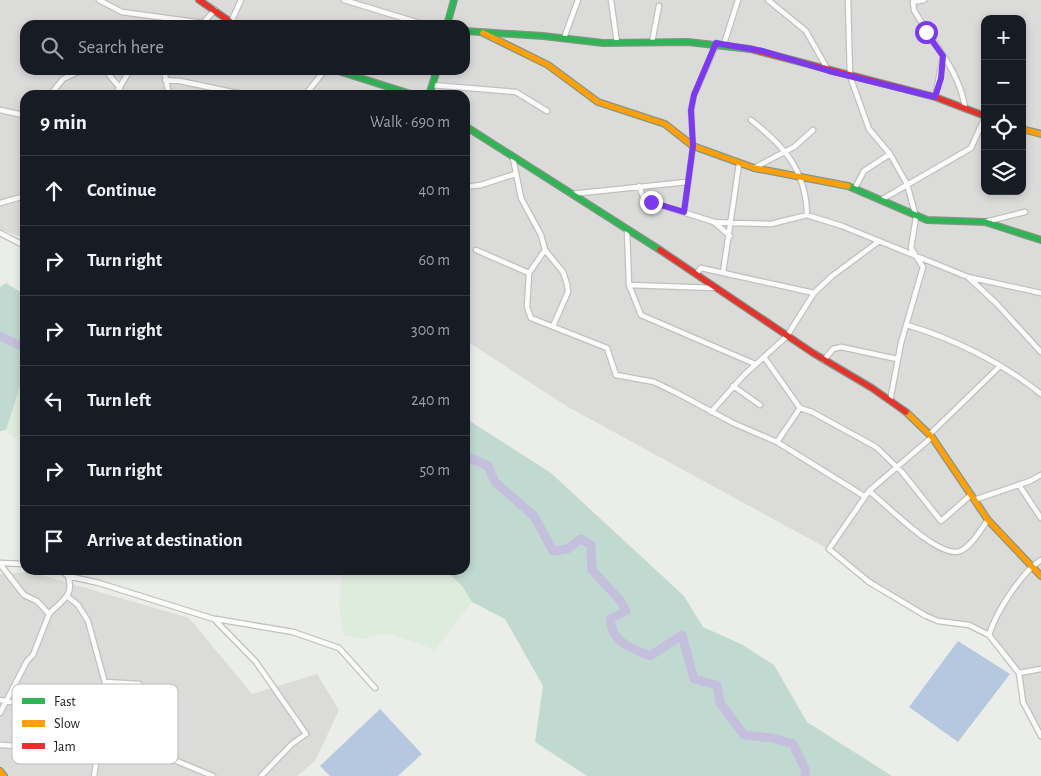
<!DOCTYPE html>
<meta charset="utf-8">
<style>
body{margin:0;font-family:"Alegreya Sans",sans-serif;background:#20242c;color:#f1f3f6}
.controls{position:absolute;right:15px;top:15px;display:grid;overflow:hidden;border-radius:10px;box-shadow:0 2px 8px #0003}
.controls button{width:45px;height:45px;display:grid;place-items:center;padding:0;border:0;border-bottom:1px solid #363941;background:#171b24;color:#f1f3f6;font:25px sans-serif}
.stop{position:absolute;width:15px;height:15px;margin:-11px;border:4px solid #7c3aed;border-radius:50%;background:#fff}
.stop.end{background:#7c3aed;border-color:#fff;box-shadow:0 1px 5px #0008}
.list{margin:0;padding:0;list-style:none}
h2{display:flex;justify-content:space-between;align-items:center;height:65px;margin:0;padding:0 20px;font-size:21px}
h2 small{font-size:16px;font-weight:400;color:#9ea1a6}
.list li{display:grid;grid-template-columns:32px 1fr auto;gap:15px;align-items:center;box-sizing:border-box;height:70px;padding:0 20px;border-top:1px solid #363941}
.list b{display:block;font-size:19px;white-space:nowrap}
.list em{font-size:16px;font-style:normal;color:#9ea1a6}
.icon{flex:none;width:28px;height:28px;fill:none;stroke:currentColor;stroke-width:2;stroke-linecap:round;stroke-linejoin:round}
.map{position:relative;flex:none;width:1041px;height:776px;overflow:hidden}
.search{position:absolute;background:#171b24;box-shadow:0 2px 8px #0003;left:20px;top:20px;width:450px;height:55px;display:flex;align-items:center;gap:12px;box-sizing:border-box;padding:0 18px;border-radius:15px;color:#9ea1a6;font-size:19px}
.panel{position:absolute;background:#171b24;box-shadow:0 2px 8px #0003;left:20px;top:90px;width:450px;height:485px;border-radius:15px}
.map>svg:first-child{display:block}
</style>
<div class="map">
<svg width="1041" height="776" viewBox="0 0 1041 776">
<rect width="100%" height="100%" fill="#ebede9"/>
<!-- built -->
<path fill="#dbdcda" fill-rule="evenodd" d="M 0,0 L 1041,0 L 1041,736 L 1023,702 L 1019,673 L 989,635 L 969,625 L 938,621 L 869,582 L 828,549 L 568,407 L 465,340 L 465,95 L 25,95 L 25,238 L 0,230 ZM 985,19 L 1022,19 L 1022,191 L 985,191 ZM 25,25 L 465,25 L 465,70 L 25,70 Z
M 31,572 L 189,618 L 252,694 L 317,674 L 339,710 L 315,761 L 297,776 L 0,776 L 0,574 Z"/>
<!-- farmland -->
<path fill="#deecde" d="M 25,371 L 25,444 L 24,446 L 6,430 Z
M 344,570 L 445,570 L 462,586 L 472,602 L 434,651 L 422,644 L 385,633 L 364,639 L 343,635 L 339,606 L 340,589 Z"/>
<!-- forest -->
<path fill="#c1dad1" d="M 6,283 L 25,295 L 25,371 L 6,430 L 0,431 L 0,287 Z
M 465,418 L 551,473 L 684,596 L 703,627 L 741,644 L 774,665 L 807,722 L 892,776 L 587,776 L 535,742 L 543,686 L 505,619 L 472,602 L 462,586 L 445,570 L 465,570 Z"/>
<!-- pitch -->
<path fill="#b6c8e0" d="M 958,641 L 1010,674 L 958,742 L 909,707 Z
M 380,709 L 422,754 L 398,776 L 330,776 L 320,766 Z"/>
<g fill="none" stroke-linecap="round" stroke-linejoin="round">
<!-- river -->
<path stroke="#c5bfde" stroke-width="9" d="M 0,336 L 21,346 L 25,345
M 465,456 L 488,466 L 495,482 L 534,516 L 553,551 L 567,549 L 581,539 L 591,545 L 592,570 L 620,600 L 626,611 L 610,619 C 613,644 630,647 650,656 L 682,635 L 694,679 L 717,685 L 720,703 L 744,735 L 772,738 L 793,744 L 806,771 L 805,776"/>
<defs>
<path id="street" d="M 99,0 L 122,12 L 203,23
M 344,0 L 426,25
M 611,0 L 617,43
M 768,0 L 806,31 L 828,70
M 848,0 L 850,76 L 869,129 L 890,154 L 907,184 L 916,217 L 911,248 L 923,267 L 901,343 L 890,401
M 924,0 L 913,2 L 914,10 C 932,42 960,71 965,108
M 231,22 L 241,0
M 202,24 L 215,10
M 564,38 L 578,0
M 652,42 L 659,6
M 724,44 L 738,0
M 105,70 L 120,88
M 164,70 L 169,95
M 165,80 L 180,81 L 246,95
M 432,85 L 516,92 L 547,111
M 50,95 L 63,79 L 82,70
M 115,95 L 130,70
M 305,95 L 325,70
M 935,97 L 943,57
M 0,110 L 23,115 L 25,111
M 751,120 C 784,146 806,170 807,215
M 513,158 L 521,198 L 541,235 L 545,250 L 563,272 L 567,284 L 568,292 L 553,326
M 754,168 L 794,147 L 813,130
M 639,186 L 643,197 L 651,202 L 714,222 L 732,223 L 771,224 L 807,215 L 842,226 L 968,277 L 1041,293
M 465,187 L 481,185 L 515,174
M 855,188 L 864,171 L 890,154
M 571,194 L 687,182
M 881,200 L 971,148 L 985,117
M 0,203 L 25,196
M 684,212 L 693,146 L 691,110 L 694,95 L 717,43
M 714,222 L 730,236
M 985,222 L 1025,212
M 627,231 L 629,285 L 641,315 L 755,364
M 0,233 L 25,246
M 476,250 L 529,273
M 545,250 L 529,273 L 527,307 L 531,318 L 607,348 L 616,375 L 654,382 L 677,393 L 733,423 L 777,442 L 864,496
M 723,273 L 739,164
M 696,274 L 701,268 L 814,293
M 969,278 L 996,303 L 1041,352
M 629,285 L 715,288
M 907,325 C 954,339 1003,363 1041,394
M 764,357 L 800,408 L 812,412 L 876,447 L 902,472 L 941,521 L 971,495
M 824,360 L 833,349 L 841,347 L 897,359
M 733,386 L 760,405
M 711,412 L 744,375 L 787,336 L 814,293 L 832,276 L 878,242
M 930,434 L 999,367
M 932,437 L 869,491 L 829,549 L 869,582 L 926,616 L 938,621 L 969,625 L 989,635 L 1019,673 L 1023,702 L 1041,736
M 777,442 L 800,408
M 1019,485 L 1041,518
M 869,491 C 886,504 938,559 960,551 C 971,547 981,529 988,520
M 974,500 L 1030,481 L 1041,475
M 0,563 L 25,564
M 0,564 L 24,595 L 37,601 L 49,614 L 33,655 L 27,661 L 0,713
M 60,570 L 68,576 L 99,583 L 214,619 L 256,662 L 306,734 L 292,744 L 261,776
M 68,597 L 78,605 L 88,621 L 107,690 L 102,730 L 94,776
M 49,614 C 61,601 75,596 68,576
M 216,619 L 293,632 L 339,648 L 375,688
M 989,635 C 996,612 1021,573 1041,560
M 1019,673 L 1041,669
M 105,682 L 139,684 L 144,689 L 146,717 L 134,747
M 0,700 L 104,719
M 0,745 L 39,747 L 101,742 L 116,745 L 157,753 L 213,776"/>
<path id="fast" d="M 447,25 L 454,0
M 465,31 L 543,36 L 603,43 L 688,42 L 750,49
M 335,70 L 414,95
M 429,95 L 437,70
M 465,126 L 660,250
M 848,186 L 927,220 L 985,222 L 1041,240"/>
<path id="slow" d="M 483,33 L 548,65 L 598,102 L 665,124 L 693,146 L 754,168 L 848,186
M 1022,129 L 1041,134
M 906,412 L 932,437 L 988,520 L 1041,576
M 0,771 L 4,776"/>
<path id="jam" d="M 199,0 L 235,25
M 750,49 L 935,97 L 985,116
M 660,250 L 813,353 L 872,388 L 906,412"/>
</defs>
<!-- street casing -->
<use href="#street" stroke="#c0c1bf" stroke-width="7"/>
<!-- fast casing -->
<use href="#fast" stroke="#839684" stroke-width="8"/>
<!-- slow casing -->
<use href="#slow" stroke="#839684" stroke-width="8"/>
<!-- jam casing -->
<use href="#jam" stroke="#839684" stroke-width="8"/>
<!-- street -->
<use href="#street" stroke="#fcfcfc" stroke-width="4.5"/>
<!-- fast -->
<use href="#fast" stroke="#30b455" stroke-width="5.5"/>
<!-- slow -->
<use href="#slow" stroke="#ff9f0a" stroke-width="5.5"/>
<!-- jam -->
<use href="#jam" stroke="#e5322d" stroke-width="5.5"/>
</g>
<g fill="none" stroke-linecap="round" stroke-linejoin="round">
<!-- route -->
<path stroke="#7c3aed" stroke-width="6" d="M 651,202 L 684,212 L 693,146 L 691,110 L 694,95 L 716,43 L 763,51 L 829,71 L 935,97 L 941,78 L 943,56 L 926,32"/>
</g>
<!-- legend -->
<rect x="12" y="684" width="166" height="80" rx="8" fill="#fff" stroke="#bcbcbc" stroke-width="1"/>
<rect x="22" y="698" width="23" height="6" fill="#30b455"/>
<rect x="22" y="720" width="23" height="7" fill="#ff9f0a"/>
<rect x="22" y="743" width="23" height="6" fill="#e5322d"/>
<g font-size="14" fill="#202020">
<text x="54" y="706">Fast</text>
<text x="54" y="728">Slow</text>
<text x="54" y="751">Jam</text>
</g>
</svg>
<div class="controls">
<button>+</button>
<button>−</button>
<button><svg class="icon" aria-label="locate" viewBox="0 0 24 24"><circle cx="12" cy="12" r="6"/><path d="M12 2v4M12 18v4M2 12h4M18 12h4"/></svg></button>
<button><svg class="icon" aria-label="layers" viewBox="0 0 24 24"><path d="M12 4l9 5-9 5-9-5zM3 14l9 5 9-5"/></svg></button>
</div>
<div class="stop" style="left:926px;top:32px"></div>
<div class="stop end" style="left:651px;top:202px"></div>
<div class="search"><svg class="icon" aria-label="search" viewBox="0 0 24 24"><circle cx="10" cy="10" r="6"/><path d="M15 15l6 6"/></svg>Search here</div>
<section class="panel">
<h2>9 min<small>Walk · 690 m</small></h2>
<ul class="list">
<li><svg class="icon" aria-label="ahead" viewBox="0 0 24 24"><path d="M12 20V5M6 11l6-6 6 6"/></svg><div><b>Continue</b></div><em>40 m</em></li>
<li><svg class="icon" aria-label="right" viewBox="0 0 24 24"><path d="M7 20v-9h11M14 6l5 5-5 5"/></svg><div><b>Turn right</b></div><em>60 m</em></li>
<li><svg class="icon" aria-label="right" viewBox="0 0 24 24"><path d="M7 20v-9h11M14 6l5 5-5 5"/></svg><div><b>Turn right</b></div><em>300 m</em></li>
<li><svg class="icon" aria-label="left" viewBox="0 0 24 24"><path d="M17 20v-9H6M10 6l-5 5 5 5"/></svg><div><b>Turn left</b></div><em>240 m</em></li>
<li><svg class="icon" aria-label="right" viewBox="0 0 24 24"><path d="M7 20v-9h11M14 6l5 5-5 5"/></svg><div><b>Turn right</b></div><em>50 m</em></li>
<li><svg class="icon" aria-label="arrive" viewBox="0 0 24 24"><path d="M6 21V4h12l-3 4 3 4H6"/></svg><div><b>Arrive at destination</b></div></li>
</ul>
</section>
</div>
